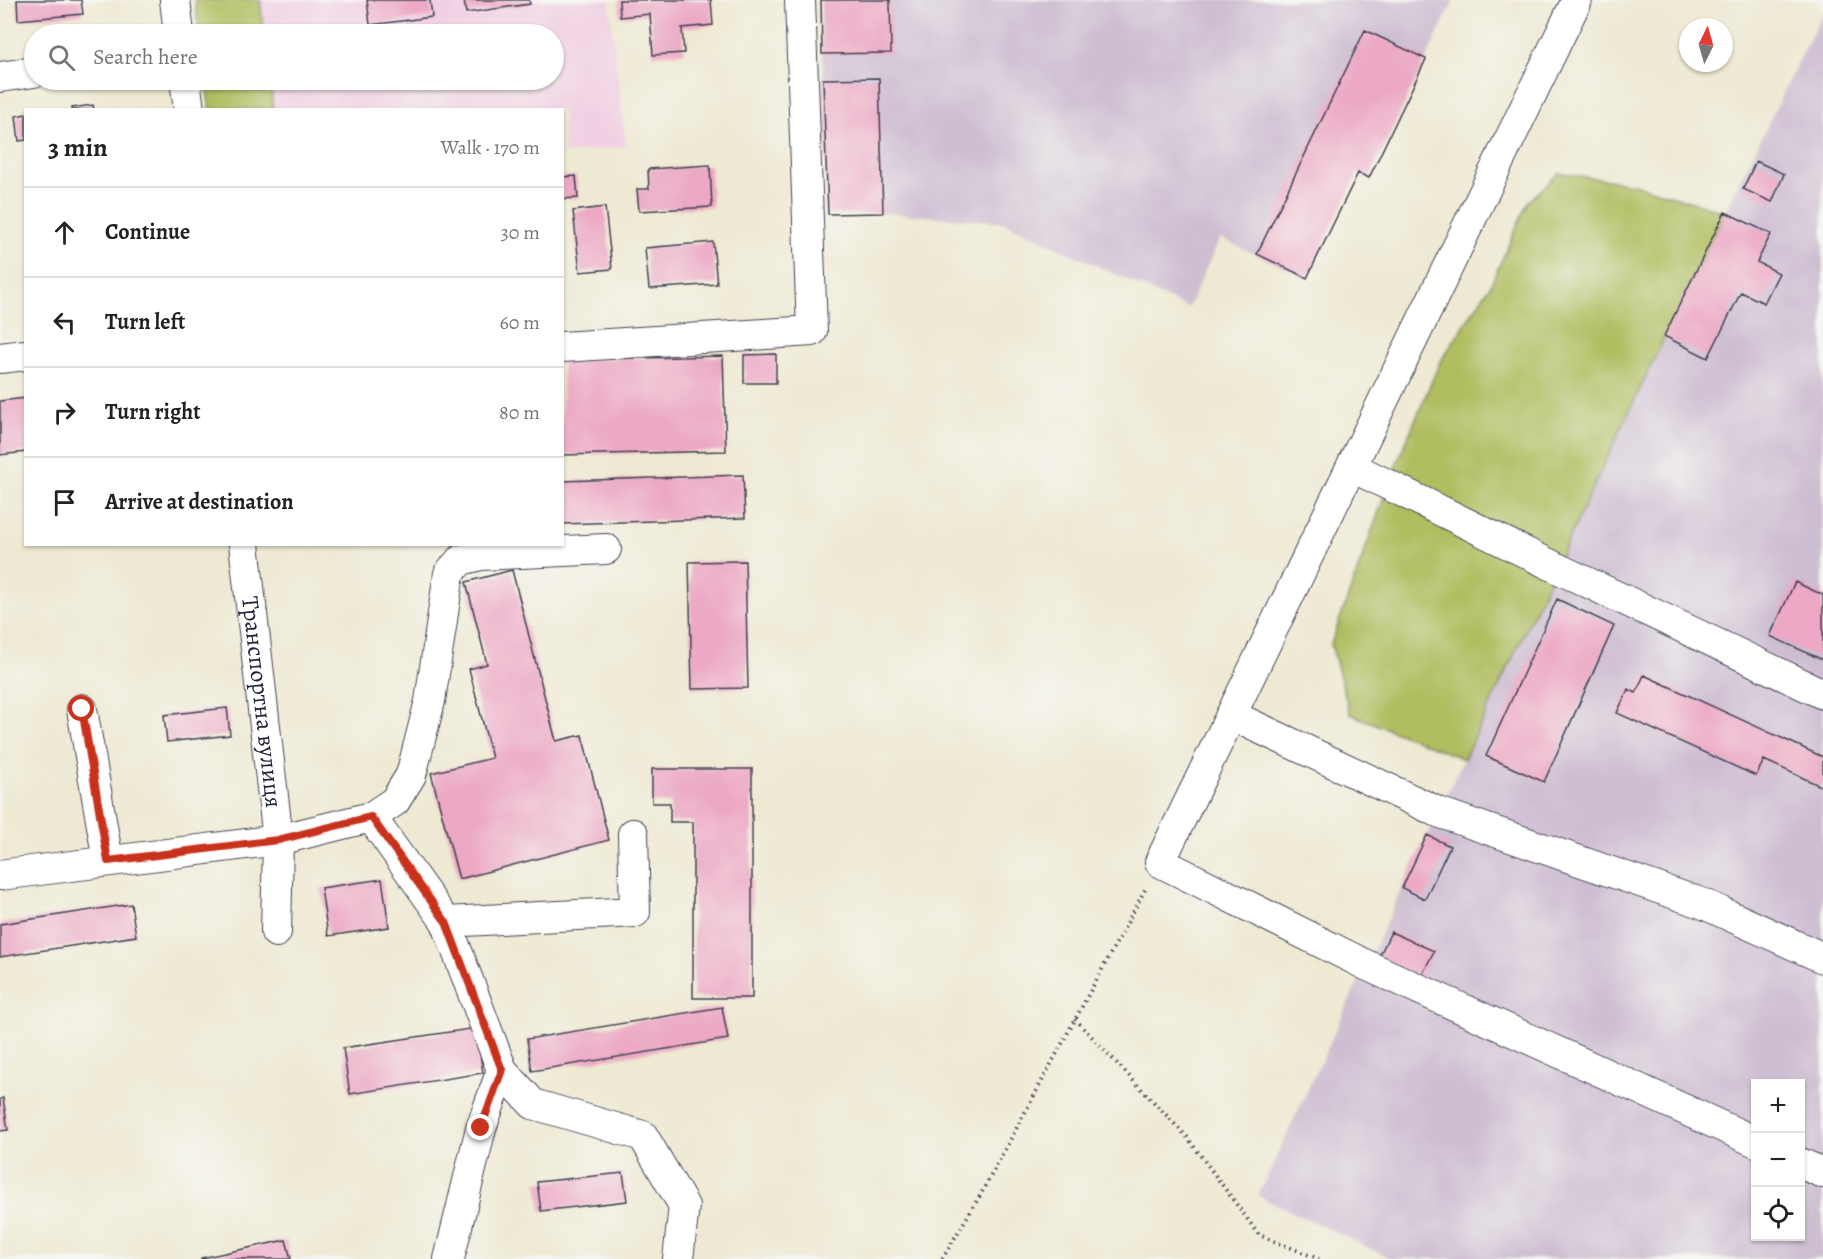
<!DOCTYPE html>
<meta charset="utf-8">
<style>
body{margin:0;font-family:Alegreya,serif;background:#f6f6f6;color:#222}
.controls{position:absolute;right:18px;bottom:18px;display:grid;overflow:hidden;border-radius:0px;box-shadow:0 2px 4px #0004}
.controls button{width:54px;height:54px;display:grid;place-items:center;padding:0;border:0;border-bottom:2px solid #e0e0e0;background:#fff;color:#222;font:30px sans-serif}
.compass{position:absolute;left:1679px;top:18px;width:54px;height:54px;border-radius:50%;background:#fff;box-shadow:0 2px 4px #0004;rotate:5deg}
.stop{position:absolute;width:18px;height:18px;margin:-14px;border:4px solid #c8321e;border-radius:50%;background:#fff}
.stop.end{background:#c8321e;border-color:#fff;box-shadow:0 2px 6px #0008}
.list{margin:0;padding:0;list-style:none}
h2{display:flex;justify-content:space-between;align-items:center;height:78px;margin:0;padding:0 24px;font-size:26px}
h2 small{font-size:20px;font-weight:400;color:#767676}
.list li{display:grid;grid-template-columns:39px 1fr auto;gap:18px;align-items:center;box-sizing:border-box;height:90px;padding:0 24px;border-top:2px solid #e0e0e0}
.list b{display:block;font-size:22px;white-space:nowrap}
.list em{font-size:20px;font-style:normal;color:#767676}
.icon{flex:none;width:33px;height:33px;fill:none;stroke:currentColor;stroke-width:2;stroke-linecap:round;stroke-linejoin:round}
.map{position:relative;flex:none;width:1823px;height:1259px;overflow:hidden}
.search{position:absolute;background:#fff;box-shadow:0 2px 4px #0004;left:24px;top:24px;width:540px;height:66px;display:flex;align-items:center;gap:15px;box-sizing:border-box;padding:0 21px;border-radius:33px;color:#767676;font-size:22px}
.panel{position:absolute;background:#fff;box-shadow:0 2px 4px #0004;left:24px;top:108px;width:540px;height:438px;border-radius:0px}
.map>svg:first-child{display:block}
</style>
<div class="map">
<svg width="1823" height="1259" viewBox="0 0 1823 1259">
<rect width="100%" height="100%" fill="#f6f6f2"/>
<filter id="ink" filterUnits="userSpaceOnUse"><feTurbulence type="fractalNoise" baseFrequency=".0167" numOctaves="2"/><feDisplacementMap in="SourceGraphic" scale="12" xChannelSelector="R" yChannelSelector="G"/><feConvolveMatrix kernelMatrix="1 2 1 2 8 2 1 2 1" color-interpolation-filters="sRGB"/></filter>
<filter id="wash" filterUnits="userSpaceOnUse"><feTurbulence type="fractalNoise" baseFrequency=".008" numOctaves="4" result="noise"/><feDisplacementMap in="SourceGraphic" scale="24" xChannelSelector="R" yChannelSelector="G"/><feGaussianBlur stdDeviation="1.35" result="paint"/><feColorMatrix in="noise" values="0 0 0 0 0 0 0 0 0 0 0 0 0 0 0 0 0 1.4 0 .05"/><feComposite in="paint" operator="in"/></filter>
<g filter="url(#wash)">
<rect width="100%" height="100%" fill="#eee9d2"/>
<!-- built -->
<path fill="#f1d0e3" d="M 260,0 L 609,0 L 626,146 L 563,154 L 562,110 L 273,109 L 270,80 L 554,80 L 554,34 L 264,34 Z"/>
<!-- industrial -->
<path fill="#cebed1" fill-rule="evenodd" d="M 821,0 L 1454,0 L 1369,178 L 1357,173 L 1307,278 L 1220,238 L 1188,308 L 1003,222 L 883,213 L 828,214 Z
M 1823,12 L 1823,1259 L 1392,1259 L 1258,1196 L 1427,835 L 1556,568 L 1664,336 ZM 1756,1084 L 1800,1084 L 1800,1236 L 1756,1236 Z"/>
<!-- green -->
<path fill="#b0be60" stroke="#69704e" stroke-width="1.5" d="M 195,0 L 260,0 L 264,34 L 199,34 Z
M 205,80 L 270,80 L 273,109 L 210,109 Z
M 1559,173 L 1634,184 L 1725,212 C 1636,393 1552,577 1464,759 L 1350,714 L 1331,644 L 1394,470 L 1440,362 L 1490,286 L 1528,202 Z"/>
<g id="blocks">
<!-- building -->
<path fill="#eca8c4" d="M 17,0 L 81,0 L 83,14 L 18,20 Z
M 367,0 L 430,0 L 432,17 L 370,25 Z
M 464,0 L 529,0 L 530,4 L 466,13 Z
M 619,0 L 711,0 L 713,25 L 682,28 L 684,53 L 653,55 L 650,14 L 620,17 Z
M 821,0 L 890,0 L 891,53 L 822,54 Z
M 1365,30 L 1426,59 L 1369,178 L 1358,173 L 1307,278 L 1257,254 Z
M 879,78 L 883,213 L 828,214 L 823,79 Z
M 93,105 L 94,110 L 72,110 L 72,108 Z
M 26,114 L 26,140 L 19,141 L 16,116 Z
M 1756,161 L 1784,174 L 1772,202 L 1743,189 Z
M 710,165 L 712,207 L 639,211 L 637,189 L 649,189 L 648,169 Z
M 576,176 L 578,198 L 562,199 L 562,177 Z
M 605,207 L 612,269 L 580,272 L 573,211 Z
M 1725,212 L 1771,234 L 1757,262 L 1779,273 L 1764,303 L 1741,292 L 1708,358 L 1664,336 Z
M 713,242 L 717,284 L 649,289 L 645,248 Z
M 776,354 L 776,383 L 744,383 L 744,355 Z
M 723,356 L 726,451 L 562,455 L 562,360 Z
M 26,398 L 26,452 L 0,455 L 0,401 Z
M 743,475 L 745,518 L 562,524 L 562,481 Z
M 745,561 L 748,688 L 692,689 L 689,562 Z
M 512,570 L 556,741 L 582,735 L 609,840 L 459,879 L 431,773 L 492,758 L 469,669 L 487,664 L 466,582 Z
M 1795,582 L 1823,595 L 1823,660 L 1770,636 Z
M 1557,599 L 1614,626 L 1544,782 L 1486,756 Z
M 1644,675 L 1823,757 L 1823,787 L 1764,760 L 1756,776 L 1617,713 L 1628,689 L 1636,693 Z
M 227,708 L 230,735 L 167,742 L 164,715 Z
M 652,769 L 752,769 L 752,998 L 693,998 L 693,822 L 670,822 L 670,803 L 652,803 Z
M 1427,835 L 1450,846 L 1425,899 L 1402,888 Z
M 382,879 L 389,927 L 328,936 L 321,888 Z
M 131,904 L 136,936 L 0,957 L 0,924 Z
M 1391,932 L 1434,951 L 1421,977 L 1379,957 Z
M 722,1007 L 728,1039 L 532,1071 L 527,1039 Z
M 476,1028 L 483,1073 L 350,1094 L 343,1048 Z
M 3,1098 L 8,1130 L 0,1131 L 0,1099 Z
M 623,1173 L 627,1201 L 541,1211 L 537,1182 Z
M 286,1240 L 291,1259 L 201,1259 L 201,1258 Z"/>
</g>
</g>
<g filter="url(#ink)">
<use href="#blocks" fill-opacity="0" stroke="#414052" stroke-width="1.5"/>
<g fill="none" stroke-linecap="round" stroke-linejoin="round">
<defs>
<g id="minor">
<path d="M 175,0 L 179,34"/>
<path d="M 1577,0 L 1160,862 L 1366,965 L 1756,1142"/>
<path d="M 0,77 L 34,72"/>
<path d="M 185,80 L 189,110"/>
<path d="M 562,347 L 812,331 L 800,0"/>
<path d="M 0,358 L 26,355"/>
<path d="M 1352,467 L 1557,568 L 1823,694"/>
<path id="s1" d="M 244,544 L 278,840 L 276,932"/>
<path d="M 82,709 L 108,861"/>
<path d="M 1231,715 L 1438,812 L 1704,904 L 1823,958"/>
<path d="M 371,817 L 446,922 L 502,1070 L 481,1128 L 449,1259"/>
<path d="M 0,875 L 278,840 L 371,817 L 395,801 L 411,775 L 430,701 L 449,573 L 461,560 L 481,555 L 606,549"/>
<path d="M 446,922 L 635,912 L 633,834"/>
<path d="M 502,1070 L 533,1104 L 643,1136 L 684,1206 L 678,1259"/>
<path d="M 1800,1163 L 1823,1173"/>
</g>
</defs>
<!-- minor casing -->
<use href="#minor" stroke="#414052" stroke-width="32"/>
<!-- path -->
<path stroke="#414052" stroke-width="4" stroke-dasharray="1.5 4.5" stroke-linecap="butt" d="M 1075,1019 L 1187,1137 L 1259,1235 L 1319,1259
M 942,1259 L 981,1194 L 1147,886"/>
<!-- minor -->
<use href="#minor" stroke="#fff" stroke-width="30"/>
</g>
</g>
<g fill="none" stroke-linecap="round" stroke-linejoin="round" filter="url(#ink)">
<!-- route -->
<path stroke="#c8321e" stroke-width="8" d="M 82,709 L 108,861 L 278,840 L 371,817 L 446,922 L 502,1070 L 481,1128"/>
</g>
<g text-anchor="middle" dominant-baseline="central" stroke-width="6" stroke-linejoin="round" paint-order="stroke">
<!-- street labels -->
<g font-size="24" fill="#22223b" stroke="#f6f6f2">
<text stroke="none"><textPath href="#s1" startOffset="159">Транспортна вулиця</textPath></text>
</g>
</g>
</svg>
<div class="controls">
<button>+</button>
<button>−</button>
<button><svg class="icon" aria-label="locate" viewBox="0 0 24 24"><circle cx="12" cy="12" r="6"/><path d="M12 2v4M12 18v4M2 12h4M18 12h4"/></svg></button>
</div>
<svg class="compass" viewBox="-18 -18 36 36"><path d="M0-13l5 13h-10z" fill="#e53935"/><path d="M0 13l5-13h-10z" fill="#767676"/></svg>
<div class="stop" style="left:82px;top:709px"></div>
<div class="stop end" style="left:481px;top:1128px"></div>
<div class="search"><svg class="icon" aria-label="search" viewBox="0 0 24 24"><circle cx="10" cy="10" r="6"/><path d="M15 15l6 6"/></svg>Search here</div>
<section class="panel">
<h2>3 min<small>Walk · 170 m</small></h2>
<ul class="list">
<li><svg class="icon" aria-label="ahead" viewBox="0 0 24 24"><path d="M12 20V5M6 11l6-6 6 6"/></svg><div><b>Continue</b></div><em>30 m</em></li>
<li><svg class="icon" aria-label="left" viewBox="0 0 24 24"><path d="M17 20v-9H6M10 6l-5 5 5 5"/></svg><div><b>Turn left</b></div><em>60 m</em></li>
<li><svg class="icon" aria-label="right" viewBox="0 0 24 24"><path d="M7 20v-9h11M14 6l5 5-5 5"/></svg><div><b>Turn right</b></div><em>80 m</em></li>
<li><svg class="icon" aria-label="arrive" viewBox="0 0 24 24"><path d="M6 21V4h12l-3 4 3 4H6"/></svg><div><b>Arrive at destination</b></div></li>
</ul>
</section>
</div>
